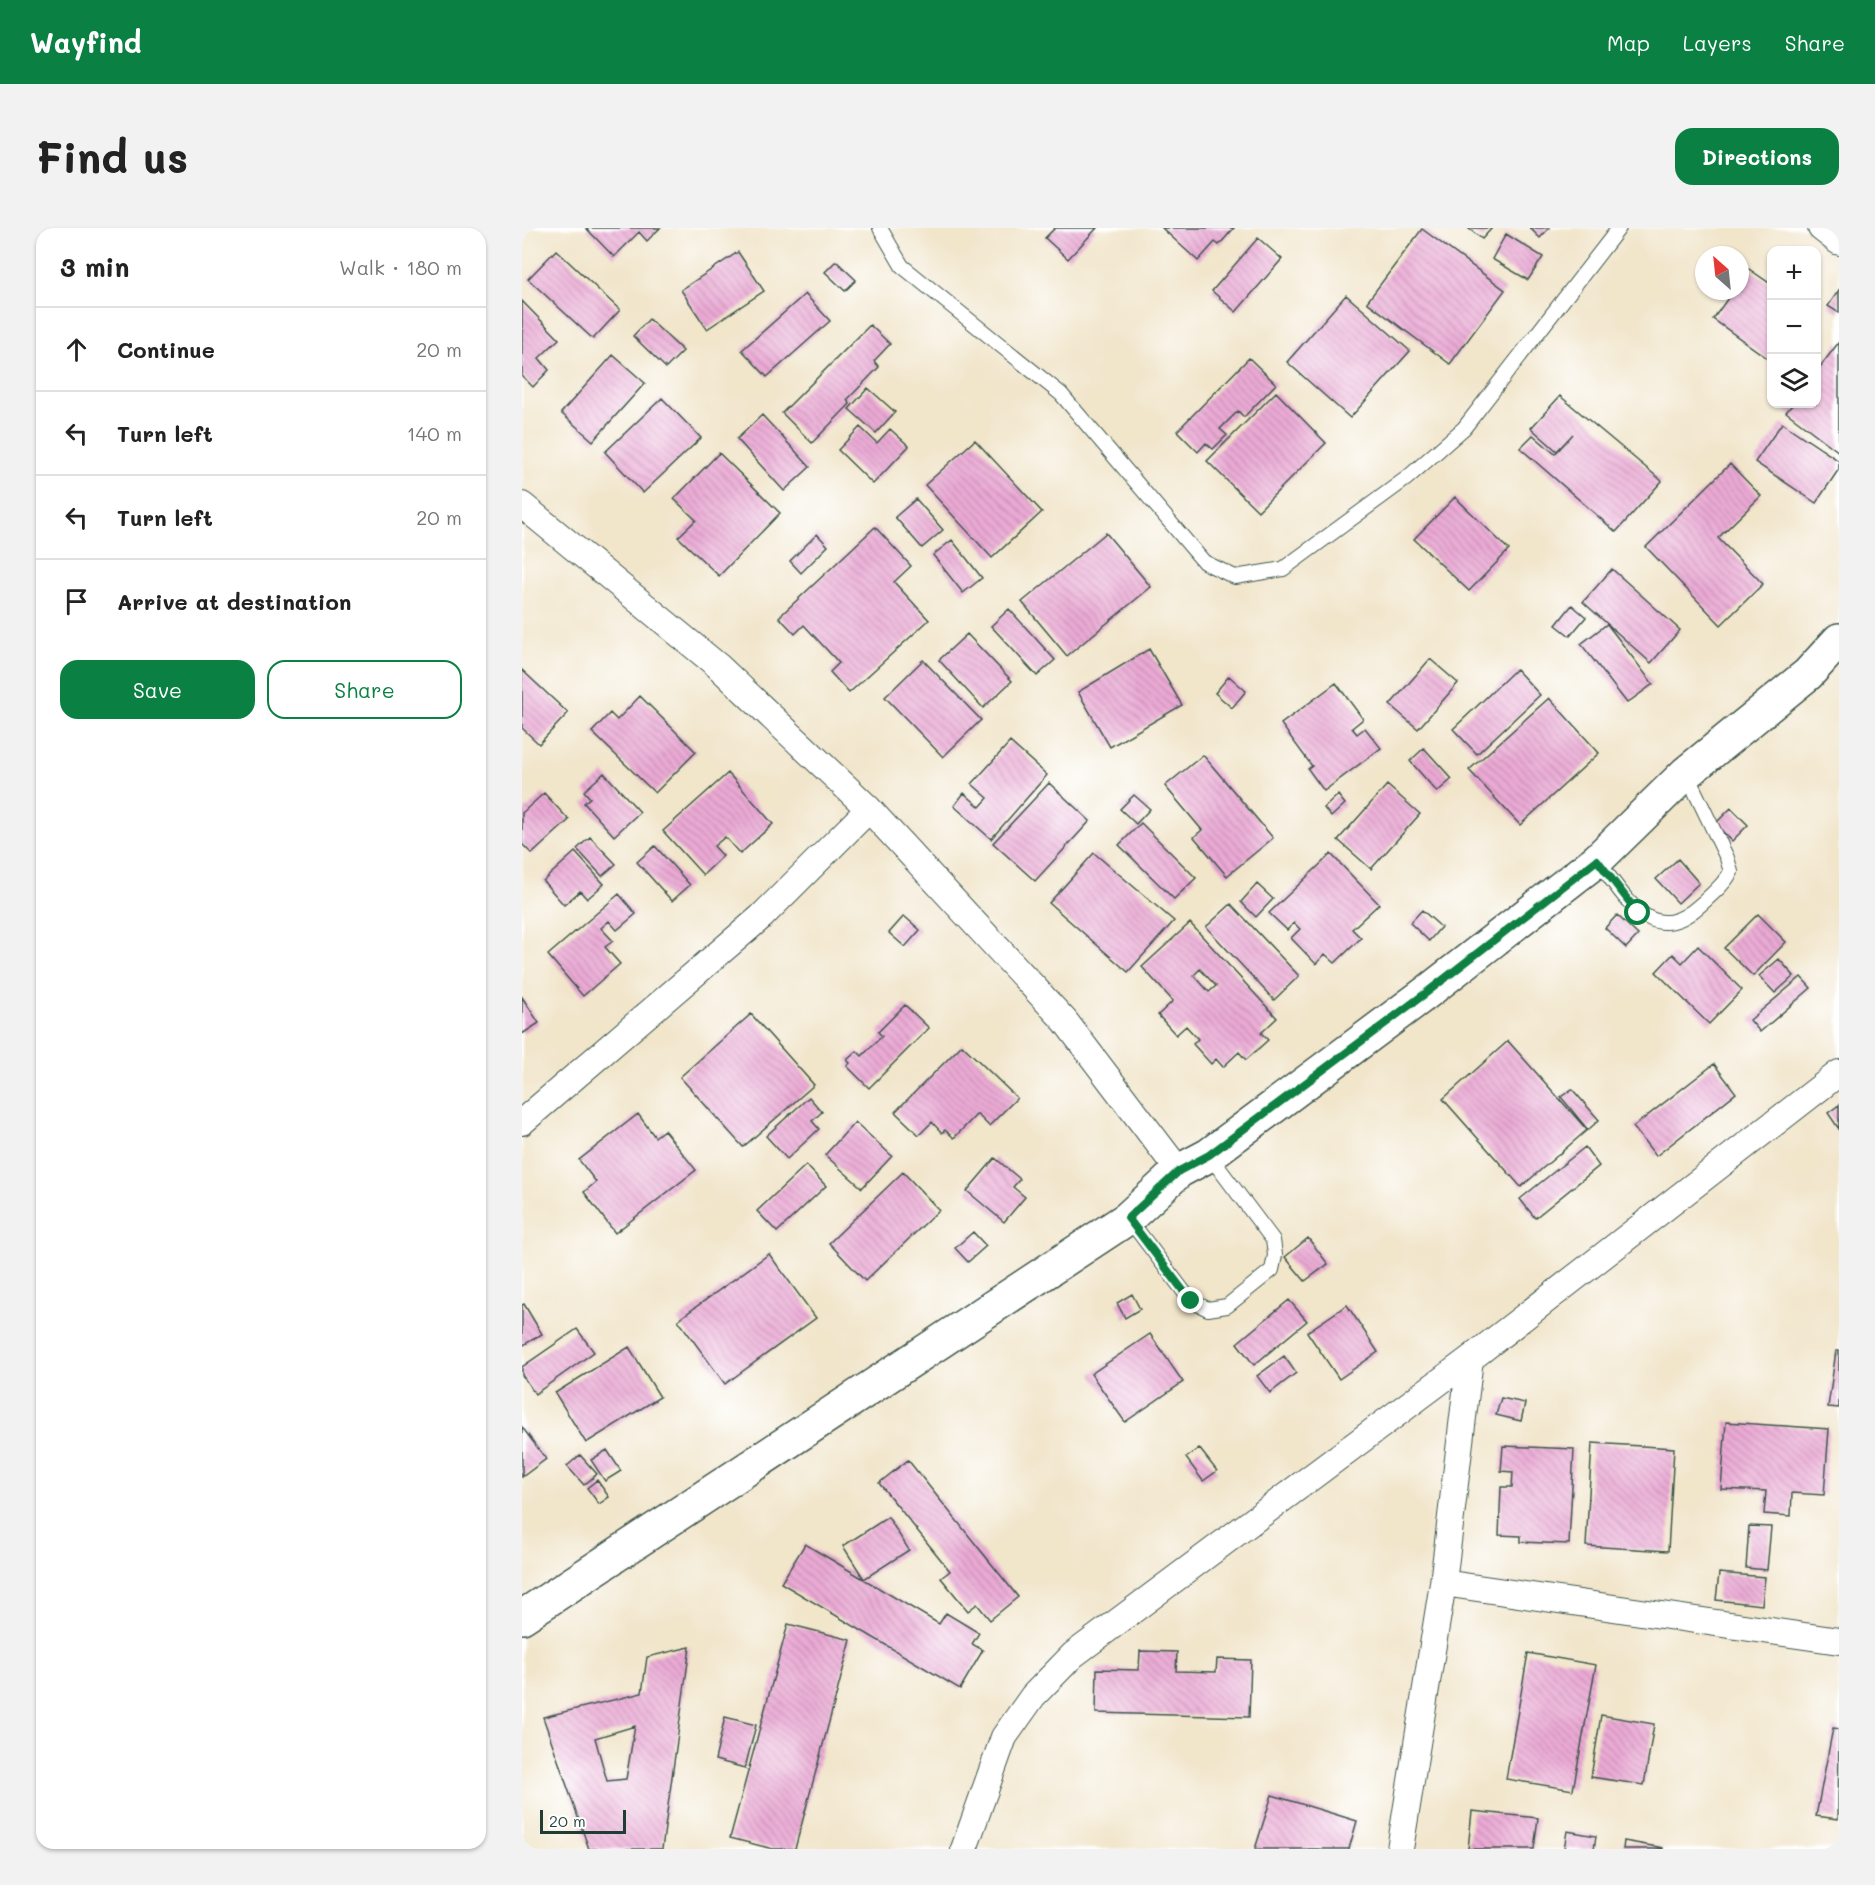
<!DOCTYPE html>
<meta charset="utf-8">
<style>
body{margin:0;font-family:Mali,sans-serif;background:#f2f2f2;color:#222}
.controls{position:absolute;right:18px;top:18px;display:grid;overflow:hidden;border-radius:12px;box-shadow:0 2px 4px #0004}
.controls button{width:54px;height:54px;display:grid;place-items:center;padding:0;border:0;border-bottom:2px solid #e0e0e0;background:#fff;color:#222;font:30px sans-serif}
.compass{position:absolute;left:1173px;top:18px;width:54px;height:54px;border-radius:50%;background:#fff;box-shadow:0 2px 4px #0004;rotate:333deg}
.scale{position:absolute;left:18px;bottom:15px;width:86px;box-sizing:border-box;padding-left:6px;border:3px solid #1f3d34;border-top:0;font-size:16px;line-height:21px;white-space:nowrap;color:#1f3d34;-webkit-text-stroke:4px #fff;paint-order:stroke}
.stop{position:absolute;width:18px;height:18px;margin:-14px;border:4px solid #0b8043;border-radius:50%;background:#fff}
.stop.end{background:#0b8043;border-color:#fff;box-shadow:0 2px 6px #0008}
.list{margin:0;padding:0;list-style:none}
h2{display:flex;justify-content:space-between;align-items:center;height:78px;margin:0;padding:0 24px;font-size:26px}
h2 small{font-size:20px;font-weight:400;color:#767676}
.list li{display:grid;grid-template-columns:39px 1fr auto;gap:18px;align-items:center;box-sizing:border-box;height:84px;padding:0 24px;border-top:2px solid #e0e0e0}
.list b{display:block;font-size:22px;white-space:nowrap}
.list em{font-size:20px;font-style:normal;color:#767676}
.actions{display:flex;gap:12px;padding:18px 24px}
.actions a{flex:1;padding:14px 0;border:2px solid #0b8043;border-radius:18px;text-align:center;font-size:21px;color:#0b8043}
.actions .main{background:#0b8043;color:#fff}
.icon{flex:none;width:33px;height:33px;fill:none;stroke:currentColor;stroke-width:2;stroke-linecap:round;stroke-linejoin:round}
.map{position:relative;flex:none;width:1317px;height:1621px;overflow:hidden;border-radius:18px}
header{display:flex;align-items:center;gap:36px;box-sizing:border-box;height:84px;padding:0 30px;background:#0b8043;color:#fff}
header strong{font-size:28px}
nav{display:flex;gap:33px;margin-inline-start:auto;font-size:21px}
.intro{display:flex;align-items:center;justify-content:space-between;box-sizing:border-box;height:144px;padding:0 36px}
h1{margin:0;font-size:42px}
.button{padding:15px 27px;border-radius:18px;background:#0b8043;color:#fff;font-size:21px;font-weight:700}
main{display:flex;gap:36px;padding:0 36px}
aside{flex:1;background:#fff;border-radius:18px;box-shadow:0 2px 4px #0004}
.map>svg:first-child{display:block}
</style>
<header>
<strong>Wayfind</strong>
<nav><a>Map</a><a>Layers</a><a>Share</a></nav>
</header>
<div class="intro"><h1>Find us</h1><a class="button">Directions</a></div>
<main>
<aside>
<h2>3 min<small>Walk · 180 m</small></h2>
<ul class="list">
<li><svg class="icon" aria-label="ahead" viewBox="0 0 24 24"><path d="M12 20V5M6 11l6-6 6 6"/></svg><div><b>Continue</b></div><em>20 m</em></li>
<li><svg class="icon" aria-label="left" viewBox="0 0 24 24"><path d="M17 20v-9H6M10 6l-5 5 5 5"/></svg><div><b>Turn left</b></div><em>140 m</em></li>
<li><svg class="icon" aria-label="left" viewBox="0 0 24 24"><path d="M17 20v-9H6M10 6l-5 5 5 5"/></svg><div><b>Turn left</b></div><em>20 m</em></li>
<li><svg class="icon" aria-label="arrive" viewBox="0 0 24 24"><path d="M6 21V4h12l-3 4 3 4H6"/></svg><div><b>Arrive at destination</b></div></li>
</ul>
<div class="actions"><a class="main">Save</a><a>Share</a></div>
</aside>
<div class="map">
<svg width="1317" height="1621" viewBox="0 0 1317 1621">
<defs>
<pattern id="building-back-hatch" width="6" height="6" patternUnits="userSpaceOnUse" patternTransform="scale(1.5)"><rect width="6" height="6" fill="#ecaad6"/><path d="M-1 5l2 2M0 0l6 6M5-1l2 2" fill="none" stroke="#bf8cae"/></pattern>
</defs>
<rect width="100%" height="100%" fill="#fff"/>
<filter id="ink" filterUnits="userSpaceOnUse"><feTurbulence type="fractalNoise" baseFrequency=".0167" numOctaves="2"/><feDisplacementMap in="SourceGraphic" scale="12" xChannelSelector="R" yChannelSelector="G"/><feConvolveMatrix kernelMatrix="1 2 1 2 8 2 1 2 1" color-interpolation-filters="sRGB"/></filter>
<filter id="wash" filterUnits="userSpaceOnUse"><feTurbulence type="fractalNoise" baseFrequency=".008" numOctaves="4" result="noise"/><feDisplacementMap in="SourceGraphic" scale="24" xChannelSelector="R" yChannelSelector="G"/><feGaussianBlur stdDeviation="1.35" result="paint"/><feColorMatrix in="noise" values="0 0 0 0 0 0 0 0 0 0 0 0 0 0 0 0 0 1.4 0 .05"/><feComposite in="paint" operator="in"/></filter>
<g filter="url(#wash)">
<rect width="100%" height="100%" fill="#f1e5ca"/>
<g id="blocks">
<!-- building -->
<path fill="url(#building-back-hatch)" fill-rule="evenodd" d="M 64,0 L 138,0 L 125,13 L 117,4 L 92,29 Z
M 533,0 L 575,0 L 546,31 L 523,10 Z
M 640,0 L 712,0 L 697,17 L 693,14 L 676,33 Z
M 946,0 L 970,0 L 960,11 Z
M 1008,0 L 1027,0 L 1018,10 Z
M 900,1 L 983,62 L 928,136 L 845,74 Z
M 984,6 L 1021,29 L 1006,52 L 970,31 Z
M 736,10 L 760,31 L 714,84 L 690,63 Z
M 34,22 L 98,82 L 71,111 L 6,51 Z
M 216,24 L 242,63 L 185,101 L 159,62 Z
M 314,33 L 334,52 L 323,63 L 303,44 Z
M 1227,41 L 1250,57 L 1248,132 L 1191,91 L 1211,63 L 1218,63 L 1218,53 Z
M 1317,62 L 1317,85 L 1306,78 Z
M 283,66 L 308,93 L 245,149 L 220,122 Z
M 824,67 L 888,123 L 828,190 L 765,134 Z
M 0,73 L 37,111 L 17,130 L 27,142 L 11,159 L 0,148 Z
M 127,91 L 161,123 L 144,140 L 111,108 Z
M 348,97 L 368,116 L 352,133 L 357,139 L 325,172 L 328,176 L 290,215 L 260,185 Z
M 1317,114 L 1317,224 L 1264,184 L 1271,176 L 1294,176 L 1294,144 Z
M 91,127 L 123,155 L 71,213 L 39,185 Z
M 727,130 L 754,156 L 722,189 L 716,183 L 698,201 L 705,207 L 691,221 L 684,215 L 676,224 L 655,203 Z
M 346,160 L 373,184 L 354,205 L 327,181 Z
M 754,164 L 804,215 L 736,283 L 685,233 Z
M 1038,168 L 1140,253 L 1094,304 L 998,220 L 1011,207 L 1033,226 L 1051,206 L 1035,223 L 1009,200 Z
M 140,170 L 179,210 L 121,265 L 83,224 Z
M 240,187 L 288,239 L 262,263 L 215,211 Z
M 1260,195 L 1317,233 L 1317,241 L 1294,275 L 1233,234 Z
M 338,199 L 355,215 L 368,201 L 387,218 L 351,256 L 316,222 Z
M 453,212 L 520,284 L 470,330 L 403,257 Z
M 197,225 L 258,285 L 197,348 L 156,309 L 174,292 L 152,271 Z
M 1208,236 L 1239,268 L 1196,310 L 1241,356 L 1199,397 L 1124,319 Z
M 933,269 L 987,322 L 947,363 L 892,311 Z
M 394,271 L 421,302 L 400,320 L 373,289 Z
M 353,299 L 389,338 L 372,354 L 407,392 L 327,465 L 308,444 L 317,435 L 282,397 L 273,406 L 257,389 Z
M 584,305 L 629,359 L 545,428 L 500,374 Z
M 295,306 L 306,318 L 279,345 L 268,333 Z
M 430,312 L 460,350 L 441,365 L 411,327 Z
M 1090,341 L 1158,402 L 1129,435 L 1061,374 Z
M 1050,377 L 1064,389 L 1048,408 L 1034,397 Z
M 487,381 L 533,432 L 515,448 L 469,398 Z
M 1085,396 L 1131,456 L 1105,475 L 1059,416 Z
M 445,406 L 490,453 L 461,480 L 417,432 Z
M 627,421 L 660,477 L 588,519 L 556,464 Z
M 908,431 L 936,455 L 896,501 L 868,477 Z
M 401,432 L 459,492 L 421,529 L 363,469 Z
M 994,441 L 1018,467 L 955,526 L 931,501 Z
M 0,442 L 46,485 L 17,516 L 0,500 Z
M 707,448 L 724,463 L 710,480 L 693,465 Z
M 814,455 L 841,491 L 830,500 L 835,506 L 843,500 L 859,520 L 802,563 L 786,541 L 790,538 L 759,496 Z
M 118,468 L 174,524 L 133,565 L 70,504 L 88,485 L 95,492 Z
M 1027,470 L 1077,525 L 998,597 L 947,542 Z
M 488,514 L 525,547 L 469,611 L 432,578 L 442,565 L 458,579 L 466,570 L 450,556 Z
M 902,520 L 930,551 L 915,564 L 888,533 Z
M 681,527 L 751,610 L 705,648 L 672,609 L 680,602 L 643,558 Z
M 82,545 L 118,584 L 92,608 L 62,575 L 68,570 L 62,563 Z
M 206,545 L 251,596 L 218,626 L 203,609 L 192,618 L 201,628 L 181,647 L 141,603 Z
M 527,555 L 568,593 L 513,653 L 471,615 Z
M 865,557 L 898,586 L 849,641 L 816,612 Z
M 22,565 L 47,592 L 10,626 L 0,616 L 0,585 Z
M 612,567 L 628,581 L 614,596 L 598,581 Z
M 816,567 L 823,576 L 809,589 L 802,580 Z
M 1209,580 L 1226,597 L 1210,613 L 1193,596 Z
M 619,595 L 674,650 L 652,671 L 597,617 Z
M 68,609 L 94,636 L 80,648 L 55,621 Z
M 133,618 L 168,657 L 150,673 L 115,634 Z
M 53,624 L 82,656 L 65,671 L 58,663 L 42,677 L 21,653 Z
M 572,625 L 652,693 L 606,744 L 527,675 Z
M 809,626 L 857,676 L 830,701 L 839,710 L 813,735 L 803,726 L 794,736 L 769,710 L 778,701 L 772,695 L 765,702 L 747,685 Z
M 1156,631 L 1177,655 L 1156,675 L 1134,651 Z
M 735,656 L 751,671 L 734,689 L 719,674 Z
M 97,666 L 114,686 L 95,702 L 87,693 L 79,700 L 91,713 L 83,719 L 98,736 L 61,768 L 26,727 Z
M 709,676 L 777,748 L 752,772 L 684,699 Z
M 900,682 L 919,699 L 907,713 L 888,695 Z
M 1236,686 L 1264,714 L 1231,748 L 1202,720 Z
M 1095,687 L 1116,707 L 1104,720 L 1083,700 Z
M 382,688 L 398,702 L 383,719 L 367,705 Z
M 668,695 L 755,790 L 739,805 L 746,812 L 724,832 L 717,824 L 701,839 L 694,831 L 689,836 L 671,816 L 676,811 L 664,798 L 654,807 L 636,787 L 651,773 L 620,739 ZM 678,741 L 694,758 L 687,764 L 672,747 Z
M 1176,718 L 1220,762 L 1187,796 L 1134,744 L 1151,726 L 1160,735 Z
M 1257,731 L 1272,748 L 1253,765 L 1237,748 Z
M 1279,749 L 1289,760 L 1238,804 L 1228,792 Z
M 0,769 L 17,795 L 0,806 Z
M 383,777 L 407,800 L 347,860 L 325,838 L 328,835 L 325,832 L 335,823 L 340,828 L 360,808 L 356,804 Z
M 229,786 L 292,857 L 221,919 L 158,849 Z
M 986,813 L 1065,902 L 999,959 L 921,871 Z
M 440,817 L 495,870 L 467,898 L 455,886 L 432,910 L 423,902 L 420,905 L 410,894 L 397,907 L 373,884 Z
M 1192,836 L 1214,865 L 1134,928 L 1111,899 Z
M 1050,861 L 1077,892 L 1066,902 L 1039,869 Z
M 287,869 L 300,884 L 290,893 L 297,901 L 265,931 L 244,908 Z
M 1317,877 L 1317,901 L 1306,885 Z
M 116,886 L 133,909 L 142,902 L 174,942 L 93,1005 L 62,964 L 74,954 L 57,932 Z
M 333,894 L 370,928 L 340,960 L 303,927 Z
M 1063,919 L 1077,938 L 1013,990 L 998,971 Z
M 473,930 L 498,951 L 491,959 L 503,969 L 482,994 L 445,963 Z
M 284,937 L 304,958 L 255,1004 L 235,983 Z
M 381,944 L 417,982 L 343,1053 L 307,1015 Z
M 451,1004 L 464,1018 L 446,1034 L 433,1020 Z
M 786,1010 L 806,1036 L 783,1053 L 763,1029 Z
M 247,1026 L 294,1090 L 203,1156 L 156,1092 Z
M 610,1066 L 618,1081 L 603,1090 L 595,1075 Z
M 767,1072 L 785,1093 L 732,1137 L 715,1115 Z
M 2,1076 L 20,1106 L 0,1118 L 0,1077 Z
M 825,1077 L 856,1124 L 817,1151 L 785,1104 Z
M 55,1101 L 72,1124 L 13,1166 L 0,1147 L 0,1139 Z
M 628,1106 L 661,1154 L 603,1194 L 569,1146 Z
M 107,1119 L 138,1169 L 64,1215 L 33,1165 Z
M 1314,1123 L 1317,1123 L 1317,1180 L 1306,1179 Z
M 762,1128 L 774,1145 L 748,1165 L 735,1148 Z
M 979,1170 L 1003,1175 L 999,1193 L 974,1187 Z
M 1204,1194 L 1307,1201 L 1302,1267 L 1270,1265 L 1269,1288 L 1242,1286 L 1244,1263 L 1199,1261 Z
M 0,1199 L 24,1231 L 0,1249 Z
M 1070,1215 L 1152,1220 L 1146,1323 L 1064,1318 Z
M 981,1218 L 1052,1221 L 1047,1316 L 999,1314 L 999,1308 L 977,1307 L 979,1259 L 990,1259 L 991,1244 L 979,1243 Z
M 677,1220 L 695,1243 L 681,1253 L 664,1230 Z
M 85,1222 L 99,1243 L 83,1253 L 69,1232 Z
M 58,1227 L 75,1246 L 62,1257 L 45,1238 Z
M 386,1232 L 496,1369 L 468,1392 L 455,1376 L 446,1383 L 419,1350 L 428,1343 L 357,1255 Z
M 75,1252 L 87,1269 L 77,1276 L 65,1260 Z
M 366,1289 L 387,1322 L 342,1351 L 321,1318 Z
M 1227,1298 L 1249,1299 L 1245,1342 L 1224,1340 Z
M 283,1316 L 417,1396 L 424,1385 L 457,1405 L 450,1416 L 461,1422 L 438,1461 L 259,1355 Z
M 1197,1345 L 1243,1349 L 1240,1377 L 1194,1372 Z
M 266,1396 L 329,1412 L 273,1621 L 251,1621 L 208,1610 Z
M 168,1419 L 140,1621 L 67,1621 L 21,1489 L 120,1465 L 125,1429 ZM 113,1498 L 104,1551 L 85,1553 L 73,1510 Z
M 618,1423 L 655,1424 L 654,1443 L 694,1444 L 695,1431 L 729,1432 L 727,1489 L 574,1485 L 575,1441 L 617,1442 Z
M 1006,1425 L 1074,1437 L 1051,1562 L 984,1551 Z
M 1079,1487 L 1132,1496 L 1122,1557 L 1069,1549 Z
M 203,1489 L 234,1497 L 223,1540 L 193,1532 Z
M 1311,1500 L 1317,1501 L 1316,1591 L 1294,1588 Z
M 750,1567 L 835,1593 L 827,1621 L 733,1621 Z
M 950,1583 L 1016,1590 L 1012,1621 L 946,1621 Z
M 1045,1603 L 1074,1608 L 1072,1621 L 1042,1621 Z
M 1102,1613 L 1141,1620 L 1141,1621 L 1101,1621 Z"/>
</g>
</g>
<g filter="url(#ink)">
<use href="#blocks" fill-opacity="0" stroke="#3e564a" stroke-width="1.5"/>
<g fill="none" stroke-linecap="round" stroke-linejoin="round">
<defs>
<path id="service" d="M 358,0 L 380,38 L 539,166 L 682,334 L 713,349 L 761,341 L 885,250 L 942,200 L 1097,0
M 1075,632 C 1103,668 1129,721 1177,678 C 1189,667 1201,658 1209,644 L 1205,630 L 1164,545
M 606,990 L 669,1073 L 686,1081 L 705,1078 L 750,1042 L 753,1027 L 751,1012 L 687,927"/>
<path id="minor" d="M 1299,0 L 1317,14
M 0,277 L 196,438 L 347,581 L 543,793 L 657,943
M 0,894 L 239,689 L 347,581
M 921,1355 L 1317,1413
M 442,1621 L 482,1509 L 511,1468 L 551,1427 L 948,1131 L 1317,845
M 878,1621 L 921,1355 L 948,1131"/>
<path id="tertiary" d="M 0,1389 L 606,990 L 657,943 L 687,927 L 904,765 L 1075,632 L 1164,545 L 1286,446 L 1317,412"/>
</defs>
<!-- service casing -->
<use href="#service" stroke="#3e564a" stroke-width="16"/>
<!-- minor casing -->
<use href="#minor" stroke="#3e564a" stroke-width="28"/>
<!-- tertiary casing -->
<use href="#tertiary" stroke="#3e564a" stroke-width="36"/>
<!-- service -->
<use href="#service" stroke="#fff" stroke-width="14"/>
<!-- minor -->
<use href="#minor" stroke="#fff" stroke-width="26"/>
<!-- tertiary -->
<use href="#tertiary" stroke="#fff" stroke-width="33"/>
</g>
</g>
<g fill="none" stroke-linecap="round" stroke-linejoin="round" filter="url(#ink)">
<!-- route -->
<path stroke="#0b8043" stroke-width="8" d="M 669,1073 L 606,990 L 657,943 L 687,927 L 904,765 L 1075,632 L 1116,685"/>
</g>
</svg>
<div class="controls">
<button>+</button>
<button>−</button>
<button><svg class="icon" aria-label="layers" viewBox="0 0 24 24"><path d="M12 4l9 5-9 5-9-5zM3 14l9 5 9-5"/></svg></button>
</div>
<svg class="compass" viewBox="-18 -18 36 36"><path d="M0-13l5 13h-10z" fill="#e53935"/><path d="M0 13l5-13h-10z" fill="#767676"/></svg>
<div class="scale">20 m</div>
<div class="stop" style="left:1116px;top:685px"></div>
<div class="stop end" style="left:669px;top:1073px"></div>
</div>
</main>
